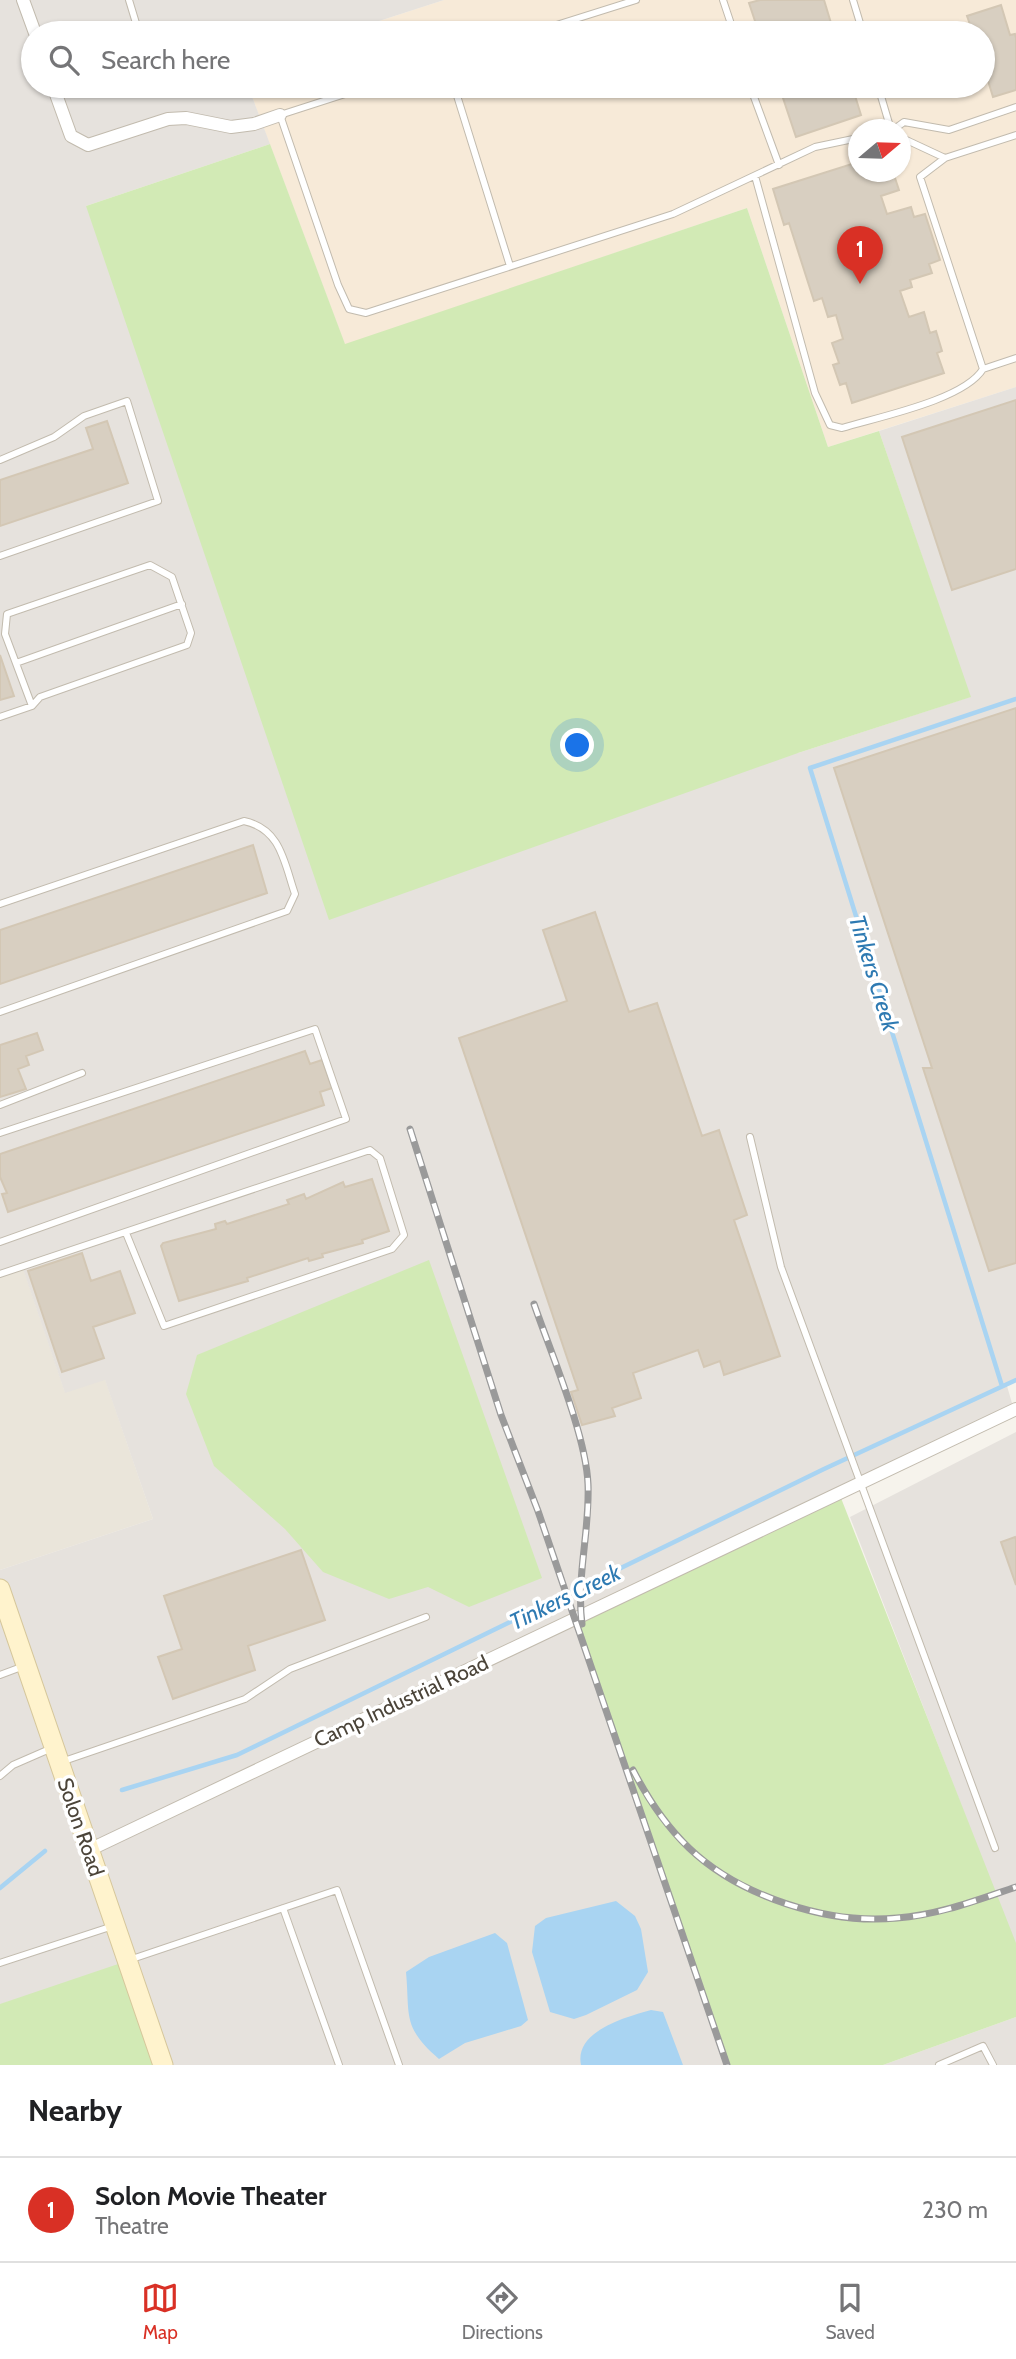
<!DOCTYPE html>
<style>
body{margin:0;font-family:Cabin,sans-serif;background:#f6f6f6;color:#202124}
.compass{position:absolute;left:848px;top:119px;width:63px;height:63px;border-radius:50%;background:#fff;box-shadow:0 2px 5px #0004;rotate:71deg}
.you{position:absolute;left:578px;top:746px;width:24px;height:24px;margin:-18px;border:5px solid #fff;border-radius:50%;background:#1a73e8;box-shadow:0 0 0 10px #1a73e833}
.badge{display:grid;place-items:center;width:46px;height:46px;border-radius:50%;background:#d93025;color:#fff;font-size:23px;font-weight:700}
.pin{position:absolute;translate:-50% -58px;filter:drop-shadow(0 2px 4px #0008)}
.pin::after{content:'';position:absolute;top:37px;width:24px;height:21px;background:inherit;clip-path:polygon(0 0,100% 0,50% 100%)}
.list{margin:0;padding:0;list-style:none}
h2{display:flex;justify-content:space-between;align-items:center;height:91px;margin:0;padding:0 28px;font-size:30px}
h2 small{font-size:23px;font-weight:400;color:#757577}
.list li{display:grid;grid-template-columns:46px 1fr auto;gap:21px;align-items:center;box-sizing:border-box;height:105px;padding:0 28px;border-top:2px solid #e0e0e0}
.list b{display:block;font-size:26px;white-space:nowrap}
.list p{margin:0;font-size:23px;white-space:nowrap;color:#757577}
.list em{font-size:23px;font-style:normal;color:#757577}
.icon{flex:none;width:38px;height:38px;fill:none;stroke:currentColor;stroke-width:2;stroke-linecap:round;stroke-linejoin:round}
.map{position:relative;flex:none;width:1016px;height:2065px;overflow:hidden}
.search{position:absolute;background:#fff;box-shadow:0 2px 5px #0004;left:21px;right:21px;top:21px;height:77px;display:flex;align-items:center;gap:18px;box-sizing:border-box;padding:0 24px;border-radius:38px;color:#757577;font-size:26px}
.sheet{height:196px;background:#fff}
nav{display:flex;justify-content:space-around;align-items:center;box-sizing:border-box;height:98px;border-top:2px solid #e0e0e0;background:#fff;font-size:19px;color:#757577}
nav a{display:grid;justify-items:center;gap:4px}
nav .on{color:#d93025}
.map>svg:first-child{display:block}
</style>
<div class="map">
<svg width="1016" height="2065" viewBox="0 0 1016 2065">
<rect width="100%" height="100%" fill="#f6f3ec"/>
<!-- residential -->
<path fill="#eae5da" d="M 22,1265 L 65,1392 L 105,1379 L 153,1519 L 0,1570 L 0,1274 Z"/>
<!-- commercial -->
<path fill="#f7ead8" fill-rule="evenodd" d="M 444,0 L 1016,0 L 1016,387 L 828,447 L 747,208 L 345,345 L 248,86 L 983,86 L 983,33 L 342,33 ZM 858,130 L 900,130 L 900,172 L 858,172 Z"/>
<!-- industrial -->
<path fill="#e6e2dd" d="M 0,0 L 444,0 L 342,33 L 33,33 L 33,86 L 248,86 L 270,144 L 86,206 L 798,753 L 970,697 L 879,431 L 1016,387 L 1016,1382 L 1007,1386 L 1014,1410 L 574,1619 L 727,2065 L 0,2065 L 0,1570 L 153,1519 L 105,1380 L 65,1393 L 22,1266 L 0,1274 Z
M 1016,1432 L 1016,1947 L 850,1517 Z
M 1016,2017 L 1016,2065 L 883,2065 Z"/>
<!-- green -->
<path fill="#d2eab5" d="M 270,144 L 345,344 L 747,208 L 828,447 L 879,431 L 971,697 L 798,753 L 329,920 L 86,206 Z
M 429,1260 L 542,1578 L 469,1607 L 428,1587 L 389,1599 L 323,1572 L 285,1529 L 214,1466 L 186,1394 L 197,1355 Z
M 839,1493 L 1016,1943 L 1016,2017 L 883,2065 L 727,2065 L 574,1619 Z
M 127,1961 L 163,2065 L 0,2065 L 0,2004 Z"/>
<!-- water -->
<path fill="#a9d4f2" d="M 616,1901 L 635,1916 L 641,1929 L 648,1972 L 637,1990 L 586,2015 L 574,2019 L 550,2012 L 532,1952 L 535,1926 L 546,1918 Z
M 495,1933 L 507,1943 L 528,2020 L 521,2026 L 465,2043 L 439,2059 C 402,2027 410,2016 406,1972 L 429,1957 Z
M 651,2010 L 663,2012 L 683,2065 L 581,2065 C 574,2031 626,2017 651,2010 Z"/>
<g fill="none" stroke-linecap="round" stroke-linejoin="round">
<!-- stream -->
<path stroke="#a9d4f2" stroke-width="4.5" d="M 1002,1386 L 810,768 L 1016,699
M 122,1790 L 237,1755 L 824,1469 L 1016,1380
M 0,1888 L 45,1851"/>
</g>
<!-- building -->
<path fill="#d8cfc1" stroke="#d3c7b4" stroke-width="2" d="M 760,0 L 824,0 L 834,33 L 759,33 L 749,3 Z
M 1001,5 L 1010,35 L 1015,34 L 1016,38 L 1016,90 L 993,97 L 983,64 L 983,33 L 973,33 L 967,16 Z
M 779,86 L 852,86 L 861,115 L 796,137 Z
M 858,162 L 858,172 L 893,172 L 899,190 L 881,196 L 887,214 L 911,207 L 914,217 L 925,214 L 940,260 L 929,264 L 932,273 L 910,280 L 912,287 L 900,291 L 909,317 L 924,312 L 930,333 L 936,331 L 942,351 L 937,353 L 944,373 L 852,403 L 846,383 L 840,385 L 833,365 L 839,363 L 832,343 L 843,339 L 836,315 L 828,317 L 822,298 L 814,301 L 789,223 L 784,225 L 773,189 Z
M 1016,400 L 1016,569 L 952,590 L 902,437 Z
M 107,421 L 128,483 L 0,526 L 0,480 L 93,449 L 86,428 Z
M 0,655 L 14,696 L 0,700 Z
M 1016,708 L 1016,1263 L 989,1271 L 923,1068 L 932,1068 L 834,768 Z
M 253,845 L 267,893 L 0,984 L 0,930 Z
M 595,912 L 629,1012 L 657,1003 L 702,1136 L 719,1130 L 747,1215 L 734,1220 L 780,1356 L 724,1375 L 720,1361 L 704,1367 L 698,1350 L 633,1373 L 641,1398 L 612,1408 L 615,1416 L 582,1425 L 571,1392 L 578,1390 L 459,1038 L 567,1001 L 543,930 Z
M 37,1033 L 43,1050 L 26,1056 L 29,1065 L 18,1069 L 26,1089 L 0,1097 L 0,1045 Z
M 305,1051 L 310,1064 L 322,1060 L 332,1088 L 320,1092 L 324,1105 L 8,1212 L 2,1194 L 7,1193 L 0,1177 L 0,1154 Z
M 372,1179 L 389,1231 L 362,1240 L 363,1243 L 322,1254 L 323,1257 L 309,1261 L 308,1258 L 247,1278 L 248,1281 L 179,1301 L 161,1246 L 163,1243 L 216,1229 L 215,1224 L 225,1221 L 227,1224 L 289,1204 L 287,1200 L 304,1194 L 306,1199 L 343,1182 L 345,1187 Z
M 82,1253 L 91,1281 L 120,1271 L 135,1313 L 93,1327 L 104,1358 L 62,1372 L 28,1271 Z
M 1015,1537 L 1016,1540 L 1016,1585 L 1001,1542 Z
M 301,1550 L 325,1620 L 248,1646 L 255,1670 L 173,1699 L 158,1657 L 182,1649 L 164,1596 Z"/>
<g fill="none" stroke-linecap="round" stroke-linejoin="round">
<defs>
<path id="lane" d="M 129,0 L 139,33
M 723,0 L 734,33
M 853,0 L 863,33
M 531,33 L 636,0
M 370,86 L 280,115 L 338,285 L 349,309 L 366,313 L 673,214 L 815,147 L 858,138
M 454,86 L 510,266
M 750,86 L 779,165
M 878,86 L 891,130
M 893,130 L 904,122 L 949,130 L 1016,107
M 900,137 L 945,158 L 1016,135
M 755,176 L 815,393 L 830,425 L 842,428 C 878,417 964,400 983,369 L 920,177 L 945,158
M 983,369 L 1016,358
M 0,460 L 54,437 L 84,416 L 127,401 L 158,501 L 0,556
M 16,663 L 182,604
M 0,717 L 32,706 L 40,697 L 187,645 L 191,633 L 172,577 L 150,565 L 7,614 L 5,634 L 32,706
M 0,904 L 244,821 C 281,829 284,862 295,894 L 287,911 L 0,1012
M 0,1105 L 82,1073
M 0,1133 L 315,1029 L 346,1119 L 0,1242
M 750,1137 L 781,1267 L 995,1848
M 0,1274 L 370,1150 L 380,1158 L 404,1235 L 392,1249 L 164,1326 L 126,1233
M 0,1675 L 24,1666
M 61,1762 L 245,1699 L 290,1669 L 426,1617
M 0,1776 L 13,1765 L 52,1748
M 283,1908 L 339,2065
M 129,1960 L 337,1890 L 399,2065
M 0,1963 L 113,1926
M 939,2065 L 983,2046 L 993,2065"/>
<path id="street" d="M 23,0 L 35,33
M 53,86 L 71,136 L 88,145 L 168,119 L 186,118 L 231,127 L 254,124 L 280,115
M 89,1850 L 1016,1409"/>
<path id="secondary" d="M 0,1589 L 163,2065"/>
</defs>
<!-- lane casing -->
<use href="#lane" stroke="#c2bbae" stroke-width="8"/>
<!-- street casing -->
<use href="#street" stroke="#c2bbae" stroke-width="14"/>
<!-- secondary casing -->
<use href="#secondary" stroke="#d6c79b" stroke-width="21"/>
<!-- lane -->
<use href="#lane" stroke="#fff" stroke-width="6"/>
<!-- street -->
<use href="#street" stroke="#fff" stroke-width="12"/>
<!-- secondary -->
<use href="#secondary" stroke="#fff3cd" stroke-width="19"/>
<defs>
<path id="rail" d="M 410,1129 L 501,1415 L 538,1511 L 727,2065
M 534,1304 C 551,1353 586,1435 588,1484 C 590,1531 576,1577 582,1624
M 633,1770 C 648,1799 665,1825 689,1848 C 739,1896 828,1925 897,1918 C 939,1915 977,1900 1016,1887"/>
</defs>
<!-- rail casing -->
<use href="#rail" stroke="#9a9a9a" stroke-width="7"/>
<!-- rail -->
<use href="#rail" stroke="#fff" stroke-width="4.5" stroke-dasharray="13" stroke-linecap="butt"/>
</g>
<g text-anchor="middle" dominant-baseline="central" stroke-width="7" stroke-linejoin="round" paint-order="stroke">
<!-- street labels -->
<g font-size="21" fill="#4b4439" stroke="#fff">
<text transform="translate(401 1701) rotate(-25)">Camp Industrial Road</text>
<text transform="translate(81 1827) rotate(71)">Solon Road</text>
</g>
<!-- water labels -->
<g font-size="23" font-style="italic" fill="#2e7ab2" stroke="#fff">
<text transform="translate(874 973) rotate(73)">Tinkers Creek</text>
<text transform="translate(565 1597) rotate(-26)">Tinkers Creek</text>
</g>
</g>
</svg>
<svg class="compass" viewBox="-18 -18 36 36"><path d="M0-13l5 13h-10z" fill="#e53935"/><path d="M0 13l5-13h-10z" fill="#757577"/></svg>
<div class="you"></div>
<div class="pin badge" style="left:860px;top:284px">1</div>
<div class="search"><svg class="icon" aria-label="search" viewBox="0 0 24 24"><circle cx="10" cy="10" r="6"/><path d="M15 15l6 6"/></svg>Search here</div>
</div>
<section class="sheet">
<h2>Nearby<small></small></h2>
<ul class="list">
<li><span class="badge">1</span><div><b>Solon Movie Theater</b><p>Theatre</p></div><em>230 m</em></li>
</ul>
</section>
<nav>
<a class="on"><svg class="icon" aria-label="map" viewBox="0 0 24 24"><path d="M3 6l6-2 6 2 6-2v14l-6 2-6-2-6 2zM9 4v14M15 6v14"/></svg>Map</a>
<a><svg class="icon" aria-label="directions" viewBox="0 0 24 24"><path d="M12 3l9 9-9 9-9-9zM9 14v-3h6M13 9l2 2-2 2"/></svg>Directions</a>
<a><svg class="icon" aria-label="saved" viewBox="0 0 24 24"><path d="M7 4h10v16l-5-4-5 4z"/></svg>Saved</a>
</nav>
